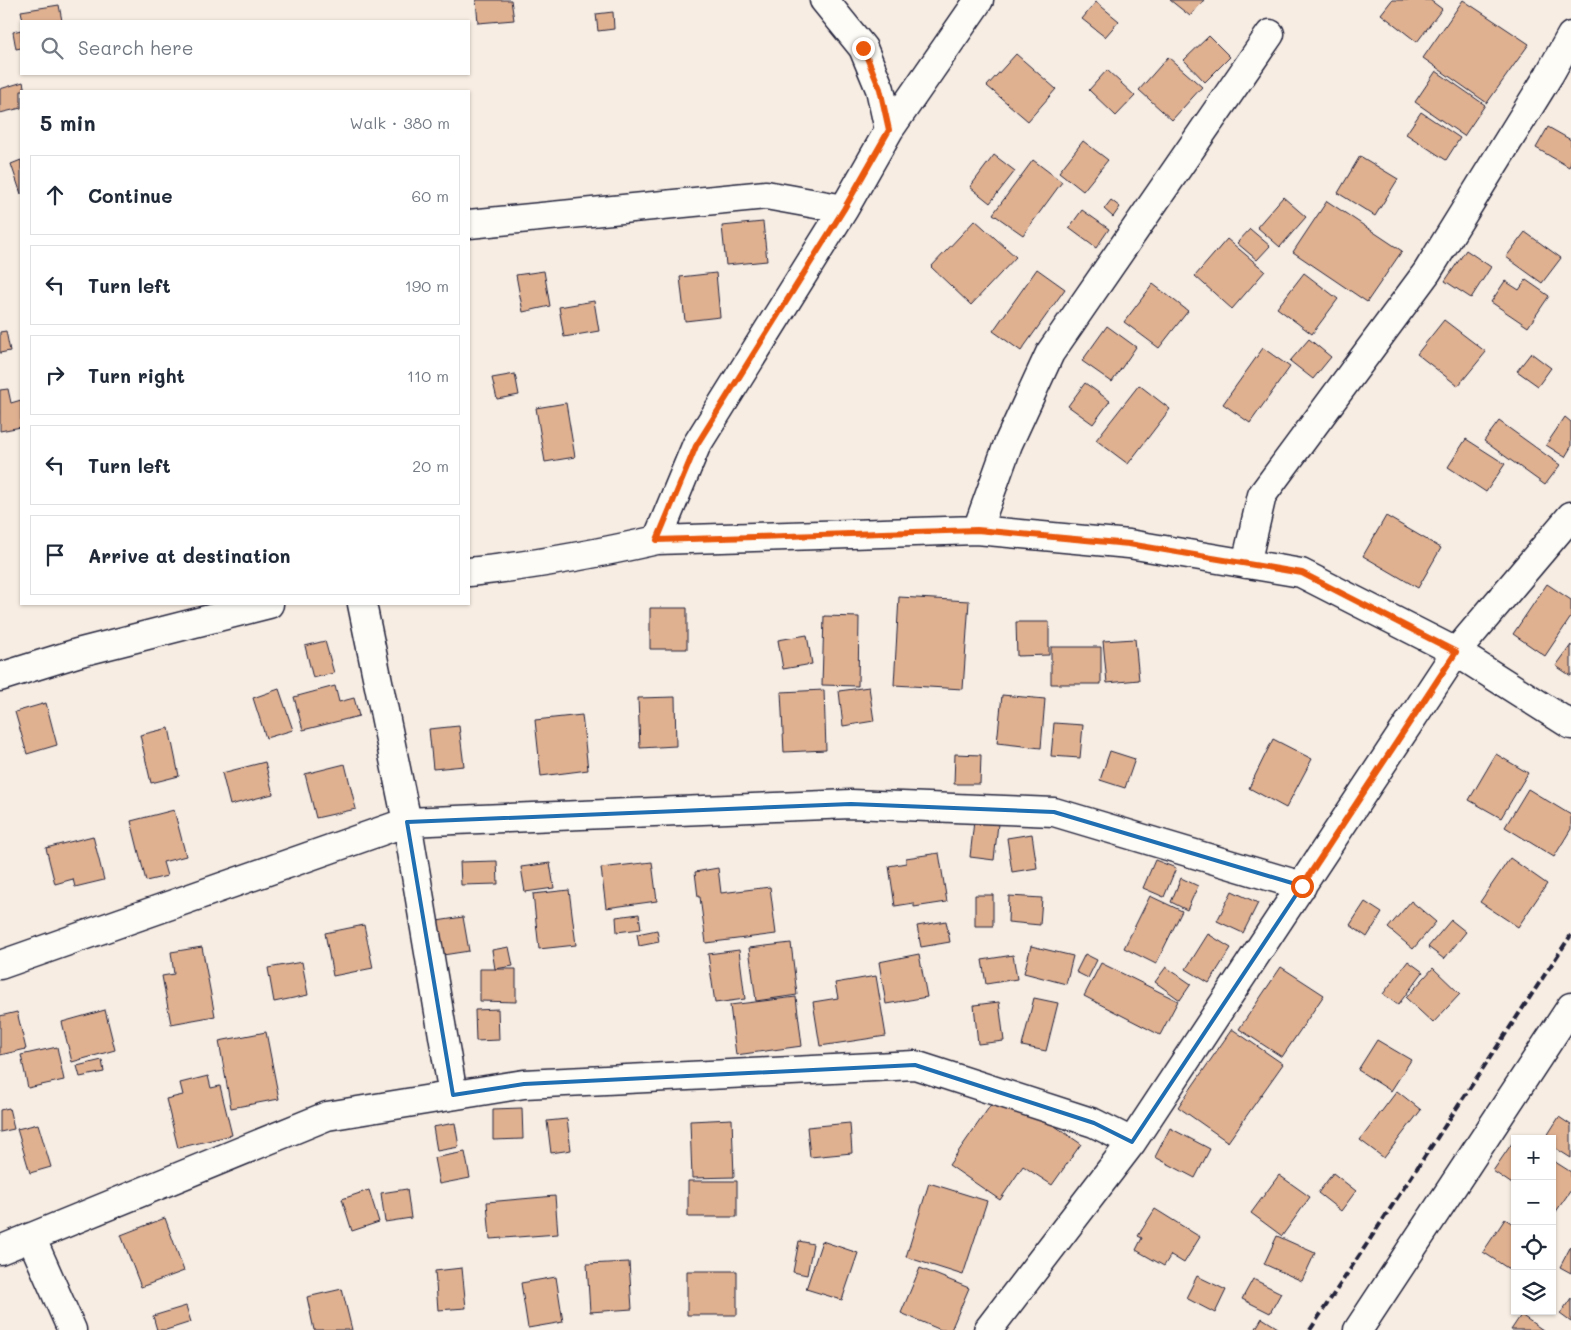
<!DOCTYPE html>
<meta charset="utf-8">
<style>
body{margin:0;font-family:Mali,sans-serif;background:#f2f2f3;color:#1f2937}
.controls{position:absolute;right:15px;bottom:15px;display:grid;overflow:hidden;border-radius:0px;box-shadow:0 1px 4px #0004}
.controls button{width:45px;height:45px;display:grid;place-items:center;padding:0;border:0;border-bottom:1px solid #e0e1e3;background:#fff;color:#1f2937;font:25px sans-serif}
.stop{position:absolute;width:15px;height:15px;margin:-11px;border:4px solid #ea580c;border-radius:50%;background:#fff}
.stop.end{background:#ea580c;border-color:#fff;box-shadow:0 1px 5px #0008}
.list{margin:0;padding:0;list-style:none}
h2{display:flex;justify-content:space-between;align-items:center;height:65px;margin:0;padding:0 20px;font-size:21px}
h2 small{font-size:16px;font-weight:400;color:#747a83}
.list li{display:grid;grid-template-columns:32px 1fr auto;gap:15px;align-items:center;box-sizing:border-box;height:80px;margin:0 10px 10px;padding:0 10px;border:1px solid #e0e1e3;border-radius:0px}
.list b{display:block;font-size:19px;white-space:nowrap}
.list em{font-size:16px;font-style:normal;color:#747a83}
.icon{flex:none;width:28px;height:28px;fill:none;stroke:currentColor;stroke-width:2;stroke-linecap:round;stroke-linejoin:round}
.map{position:relative;flex:none;width:1571px;height:1330px;overflow:hidden}
.search{position:absolute;background:#fff;box-shadow:0 1px 4px #0004;left:20px;top:20px;width:450px;height:55px;display:flex;align-items:center;gap:12px;box-sizing:border-box;padding:0 18px;border-radius:0px;color:#747a83;font-size:19px}
.panel{position:absolute;background:#fff;box-shadow:0 1px 4px #0004;left:20px;top:90px;width:450px;height:515px;border-radius:0px}
.map>svg:first-child{display:block}
</style>
<div class="map">
<svg width="1571" height="1330" viewBox="0 0 1571 1330">
<rect width="100%" height="100%" fill="#f7ede3"/>
<filter id="ink" filterUnits="userSpaceOnUse"><feTurbulence type="fractalNoise" baseFrequency=".02" numOctaves="2"/><feDisplacementMap in="SourceGraphic" scale="10" xChannelSelector="R" yChannelSelector="G"/><feConvolveMatrix kernelMatrix="1 2 1 2 8 2 1 2 1" color-interpolation-filters="sRGB"/></filter>
<g filter="url(#ink)">
<!-- building -->
<path fill="#e0b191" stroke="#22223b" d="M 476,0 L 511,0 L 514,20 L 478,23 Z
M 1170,0 L 1204,0 L 1190,16 Z
M 1392,0 L 1430,0 L 1442,9 L 1417,42 L 1381,14 Z
M 1463,0 L 1529,44 L 1487,103 L 1423,58 Z
M 1096,2 L 1119,21 L 1105,37 L 1082,19 Z
M 59,5 L 62,21 L 23,21 L 21,11 Z
M 613,12 L 614,29 L 598,31 L 596,14 Z
M 21,30 L 21,48 L 16,49 L 13,32 Z
M 1209,36 L 1230,57 L 1205,82 L 1184,60 Z
M 1016,54 L 1056,89 L 1028,121 L 987,86 Z
M 1168,57 L 1202,87 L 1172,120 L 1139,90 Z
M 1107,70 L 1135,96 L 1116,116 L 1089,90 Z
M 1436,71 L 1485,105 L 1464,136 L 1415,102 Z
M 23,82 L 25,91 L 21,91 L 21,108 L 0,113 L 0,89 Z
M 1421,112 L 1460,138 L 1446,160 L 1406,134 Z
M 1548,127 L 1571,140 L 1571,163 L 1569,167 L 1536,148 Z
M 1083,141 L 1108,160 L 1083,191 L 1059,172 Z
M 994,155 L 1015,171 L 990,203 L 970,187 Z
M 1360,156 L 1398,179 L 1375,216 L 1338,193 Z
M 21,160 L 21,194 L 11,164 Z
M 1033,160 L 1062,182 L 1023,235 L 993,214 Z
M 1283,197 L 1306,217 L 1280,247 L 1257,227 Z
M 1111,200 L 1120,207 L 1113,217 L 1104,209 Z
M 1327,201 L 1402,251 L 1367,302 L 1293,252 Z
M 1082,210 L 1109,229 L 1096,248 L 1069,228 Z
M 975,220 L 1016,257 L 971,305 L 931,267 Z
M 763,222 L 767,261 L 726,265 L 722,226 Z
M 1250,229 L 1270,246 L 1257,260 L 1237,243 Z
M 1525,232 L 1561,258 L 1542,283 L 1506,257 Z
M 1227,239 L 1265,271 L 1232,309 L 1195,276 Z
M 1466,250 L 1491,267 L 1471,298 L 1445,281 Z
M 1037,269 L 1065,289 L 1021,351 L 993,331 Z
M 544,271 L 550,306 L 523,312 L 516,275 Z
M 716,273 L 720,317 L 685,321 L 680,277 Z
M 1304,273 L 1338,299 L 1312,334 L 1277,308 Z
M 1526,280 L 1549,296 L 1528,327 L 1491,302 L 1505,281 L 1519,290 Z
M 1153,284 L 1188,311 L 1159,348 L 1124,322 Z
M 594,301 L 599,331 L 564,337 L 559,307 Z
M 1444,320 L 1486,352 L 1458,386 L 1417,354 Z
M 1107,326 L 1136,347 L 1112,382 L 1082,361 Z
M 6,331 L 10,351 L 0,353 L 0,332 Z
M 1309,339 L 1331,357 L 1313,379 L 1290,361 Z
M 1263,348 L 1290,367 L 1250,423 L 1223,404 Z
M 1531,353 L 1551,368 L 1538,386 L 1517,371 Z
M 515,374 L 519,395 L 497,399 L 492,378 Z
M 1085,383 L 1110,401 L 1093,424 L 1068,406 Z
M 1139,385 L 1170,409 L 1128,464 L 1096,440 Z
M 8,389 L 11,403 L 21,400 L 21,427 L 0,431 L 0,390 Z
M 566,403 L 575,457 L 545,462 L 536,408 Z
M 1565,417 L 1571,422 L 1571,447 L 1565,457 L 1546,445 Z
M 1499,421 L 1560,465 L 1545,485 L 1484,441 Z
M 1466,439 L 1505,464 L 1486,492 L 1448,467 Z
M 1386,516 L 1441,548 L 1418,588 L 1363,556 Z
M 1547,584 L 1571,600 L 1571,617 L 1545,656 L 1513,634 Z
M 899,597 L 969,601 L 963,689 L 894,685 Z
M 650,608 L 687,608 L 687,649 L 650,649 Z
M 824,616 L 859,617 L 858,686 L 822,685 Z
M 1016,622 L 1049,622 L 1049,655 L 1017,656 Z
M 807,635 L 812,664 L 783,669 L 778,640 Z
M 1135,639 L 1139,680 L 1107,683 L 1103,641 Z
M 325,641 L 334,673 L 313,678 L 305,646 Z
M 1571,645 L 1571,676 L 1556,666 Z
M 1051,647 L 1101,647 L 1101,684 L 1051,684 Z
M 335,686 L 339,702 L 354,698 L 359,716 L 303,730 L 294,697 Z
M 869,687 L 874,721 L 843,726 L 839,691 Z
M 279,689 L 293,730 L 266,738 L 253,698 Z
M 824,690 L 826,750 L 784,752 L 781,692 Z
M 1002,695 L 1045,699 L 1041,748 L 997,743 Z
M 675,697 L 676,746 L 640,748 L 638,698 Z
M 46,703 L 57,745 L 27,754 L 15,712 Z
M 582,715 L 588,770 L 541,776 L 535,720 Z
M 1054,723 L 1083,725 L 1080,758 L 1051,756 Z
M 459,726 L 464,766 L 433,769 L 429,729 Z
M 169,728 L 179,776 L 151,783 L 140,735 Z
M 1273,739 L 1312,759 L 1286,808 L 1249,788 Z
M 1110,751 L 1135,759 L 1125,788 L 1100,780 Z
M 955,754 L 981,755 L 980,784 L 954,784 Z
M 1496,754 L 1528,773 L 1501,818 L 1469,800 Z
M 265,762 L 273,794 L 230,805 L 222,773 Z
M 345,764 L 356,809 L 316,818 L 305,774 Z
M 1528,789 L 1571,815 L 1571,829 L 1554,857 L 1505,827 Z
M 174,810 L 186,856 L 163,862 L 167,876 L 146,881 L 131,821 Z
M 974,821 L 998,824 L 994,860 L 970,857 Z
M 1032,834 L 1037,868 L 1012,872 L 1007,838 Z
M 93,836 L 104,880 L 75,887 L 73,879 L 55,884 L 46,848 Z
M 939,853 L 947,902 L 914,907 L 914,903 L 895,906 L 889,866 L 906,863 L 906,858 Z
M 1510,858 L 1547,884 L 1518,927 L 1480,902 Z
M 1155,860 L 1176,868 L 1164,897 L 1143,888 Z
M 497,861 L 498,884 L 461,885 L 460,862 Z
M 652,862 L 657,901 L 606,908 L 601,868 Z
M 550,863 L 554,888 L 525,892 L 521,867 Z
M 718,868 L 721,893 L 770,887 L 776,934 L 706,943 L 700,897 L 698,897 L 695,872 Z
M 1181,878 L 1198,886 L 1187,910 L 1171,902 Z
M 569,890 L 576,945 L 539,949 L 533,894 Z
M 1232,891 L 1258,903 L 1243,933 L 1217,921 Z
M 975,895 L 993,895 L 993,926 L 975,926 Z
M 1009,896 L 1042,898 L 1040,925 L 1008,922 Z
M 1150,896 L 1182,911 L 1156,964 L 1124,948 Z
M 1411,901 L 1436,922 L 1413,949 L 1388,928 Z
M 1365,902 L 1382,913 L 1367,937 L 1350,925 Z
M 639,914 L 641,929 L 617,932 L 616,917 Z
M 463,917 L 469,951 L 443,955 L 437,921 Z
M 1451,920 L 1466,932 L 1444,959 L 1428,947 Z
M 946,921 L 950,942 L 921,947 L 917,926 Z
M 364,925 L 373,968 L 333,976 L 325,933 Z
M 657,930 L 659,942 L 639,946 L 637,934 Z
M 1208,934 L 1231,948 L 1209,983 L 1186,969 Z
M 791,943 L 797,995 L 756,1001 L 749,948 Z
M 1031,946 L 1073,956 L 1066,984 L 1024,973 Z
M 202,947 L 215,1016 L 171,1024 L 162,976 L 174,974 L 171,952 Z
M 509,947 L 513,966 L 495,969 L 492,950 Z
M 739,950 L 745,999 L 715,1003 L 708,954 Z
M 919,954 L 927,997 L 886,1004 L 879,962 Z
M 1085,954 L 1097,960 L 1088,978 L 1076,972 Z
M 1013,955 L 1017,979 L 986,984 L 982,960 Z
M 1408,961 L 1423,972 L 1398,1005 L 1383,994 Z
M 302,962 L 308,995 L 274,1002 L 268,968 Z
M 1101,963 L 1178,1001 L 1160,1035 L 1084,996 Z
M 1166,967 L 1191,984 L 1180,1000 L 1155,982 Z
M 1281,967 L 1324,995 L 1282,1057 L 1239,1029 Z
M 1433,968 L 1460,994 L 1433,1023 L 1406,998 Z
M 480,969 L 516,969 L 516,1002 L 480,1001 Z
M 876,976 L 886,1036 L 820,1046 L 813,1002 L 838,998 L 835,983 Z
M 796,997 L 802,1046 L 736,1055 L 730,1005 Z
M 1034,998 L 1058,1003 L 1046,1051 L 1022,1046 Z
M 999,1002 L 1004,1041 L 978,1044 L 974,1005 Z
M 498,1009 L 499,1040 L 476,1041 L 475,1010 Z
M 105,1010 L 115,1050 L 72,1062 L 62,1022 Z
M 17,1012 L 26,1049 L 0,1055 L 0,1016 Z
M 1232,1029 L 1283,1064 L 1228,1142 L 1178,1107 Z
M 266,1032 L 279,1099 L 231,1108 L 219,1041 Z
M 1377,1040 L 1411,1060 L 1391,1091 L 1358,1070 Z
M 57,1047 L 64,1080 L 28,1088 L 21,1055 Z
M 102,1060 L 104,1072 L 80,1077 L 77,1066 Z
M 208,1076 L 211,1088 L 220,1086 L 232,1135 L 178,1148 L 166,1099 L 183,1095 L 180,1083 Z
M 1397,1091 L 1421,1110 L 1384,1158 L 1360,1140 Z
M 997,1096 L 1019,1101 L 1081,1144 L 1052,1185 L 1023,1166 L 1000,1200 L 949,1165 Z
M 9,1108 L 14,1129 L 0,1132 L 0,1110 Z
M 522,1108 L 523,1139 L 493,1140 L 493,1109 Z
M 1559,1117 L 1571,1125 L 1571,1158 L 1552,1146 L 1552,1139 L 1545,1139 Z
M 567,1119 L 571,1150 L 551,1153 L 547,1121 Z
M 732,1119 L 734,1177 L 692,1178 L 690,1121 Z
M 455,1123 L 459,1147 L 437,1151 L 433,1127 Z
M 850,1123 L 852,1153 L 810,1157 L 807,1127 Z
M 38,1124 L 51,1167 L 30,1173 L 17,1129 Z
M 1170,1128 L 1210,1149 L 1195,1178 L 1155,1157 Z
M 1517,1136 L 1522,1139 L 1515,1139 L 1515,1186 L 1493,1171 Z
M 465,1152 L 470,1178 L 439,1184 L 434,1158 Z
M 1552,1160 L 1571,1172 L 1571,1190 L 1555,1213 L 1552,1212 Z
M 1333,1173 L 1356,1191 L 1341,1211 L 1318,1193 Z
M 1279,1175 L 1310,1197 L 1282,1236 L 1251,1213 Z
M 688,1181 L 737,1181 L 737,1217 L 688,1217 Z
M 929,1183 L 987,1201 L 963,1275 L 906,1257 Z
M 407,1189 L 411,1218 L 385,1222 L 381,1193 Z
M 369,1190 L 379,1222 L 352,1231 L 342,1199 Z
M 555,1196 L 558,1234 L 490,1239 L 487,1202 Z
M 1155,1209 L 1200,1237 L 1184,1263 L 1171,1255 L 1164,1266 L 1136,1250 L 1142,1238 L 1138,1236 Z
M 165,1218 L 184,1271 L 141,1287 L 121,1235 Z
M 1505,1219 L 1515,1225 L 1515,1273 L 1483,1252 Z
M 1277,1236 L 1315,1253 L 1302,1281 L 1264,1264 Z
M 799,1241 L 813,1244 L 807,1275 L 793,1272 Z
M 822,1241 L 858,1253 L 842,1300 L 806,1289 Z
M 1571,1246 L 1571,1273 L 1560,1267 Z
M 629,1262 L 632,1309 L 590,1312 L 587,1264 Z
M 462,1268 L 466,1308 L 438,1310 L 435,1271 Z
M 920,1268 L 969,1288 L 951,1330 L 941,1330 L 901,1313 Z
M 687,1271 L 737,1271 L 737,1315 L 687,1315 Z
M 1197,1276 L 1226,1290 L 1215,1313 L 1186,1298 Z
M 556,1277 L 563,1322 L 528,1328 L 521,1283 Z
M 1253,1279 L 1281,1293 L 1270,1313 L 1242,1299 Z
M 342,1289 L 352,1330 L 314,1330 L 307,1297 Z
M 1571,1298 L 1571,1322 L 1560,1314 Z
M 186,1306 L 191,1322 L 166,1330 L 157,1330 L 153,1316 Z
M 1521,1315 L 1543,1330 L 1511,1330 Z
M 1262,1318 L 1278,1328 L 1276,1330 L 1255,1330 Z"/>
<g fill="none" stroke-linecap="round" stroke-linejoin="round">
<defs>
<path id="minor" d="M 824,0 L 863,48 L 880,89 L 889,130
M 469,224 L 766,195 L 844,209
M 977,530 L 1008,444 L 1050,353 L 1270,34
M 657,540 L 696,446 L 844,209 L 889,130 L 979,0
M 1246,564 L 1262,495 L 1427,272 L 1549,75 L 1571,36
M 469,572 C 532,566 595,554 657,540 L 977,530 L 1129,544 L 1301,573 L 1456,652 L 1571,725
M 362,604 L 407,822 L 453,1095
M 0,677 L 77,653 L 269,604
M 0,965 L 407,822 L 851,804 L 1054,812 L 1302,886
M 31,1237 L 72,1330
M 0,1250 L 327,1116 L 524,1084 L 915,1065 L 1094,1123 L 1132,1142
M 988,1330 L 1132,1142 L 1456,652 L 1571,516
M 1358,1330 L 1571,1007"/>
</defs>
<!-- minor casing -->
<use href="#minor" stroke="#22223b" stroke-width="31"/>
<!-- minor -->
<use href="#minor" stroke="#fdfcf7" stroke-width="28"/>
<!-- rail -->
<path stroke="#22223b" stroke-width="4" stroke-dasharray="8 4" stroke-linecap="butt" d="M 1310,1330 L 1571,935"/>
</g>
</g>
<g fill="none" stroke-linecap="round" stroke-linejoin="round" filter="url(#ink)">
<!-- route -->
<path stroke="#ea580c" stroke-width="6" d="M 863,48 L 880,89 L 889,130 L 844,209 L 696,446 L 657,540 L 977,530 L 1129,544 L 1302,573 L 1456,652 L 1302,886"/>
</g>
<!-- marked area -->
<path fill="none" stroke="#1f6fb2" stroke-width="4" stroke-linejoin="round" d="M 851,804 L 1054,812 L 1302,886 L 1132,1142 L 1094,1123 L 915,1065 L 524,1084 L 453,1095 L 407,822 Z"/>
</svg>
<div class="controls">
<button>+</button>
<button>−</button>
<button><svg class="icon" aria-label="locate" viewBox="0 0 24 24"><circle cx="12" cy="12" r="6"/><path d="M12 2v4M12 18v4M2 12h4M18 12h4"/></svg></button>
<button><svg class="icon" aria-label="layers" viewBox="0 0 24 24"><path d="M12 4l9 5-9 5-9-5zM3 14l9 5 9-5"/></svg></button>
</div>
<div class="stop" style="left:1302px;top:886px"></div>
<div class="stop end" style="left:863px;top:48px"></div>
<div class="search"><svg class="icon" aria-label="search" viewBox="0 0 24 24"><circle cx="10" cy="10" r="6"/><path d="M15 15l6 6"/></svg>Search here</div>
<section class="panel">
<h2>5 min<small>Walk · 380 m</small></h2>
<ul class="list">
<li><svg class="icon" aria-label="ahead" viewBox="0 0 24 24"><path d="M12 20V5M6 11l6-6 6 6"/></svg><div><b>Continue</b></div><em>60 m</em></li>
<li><svg class="icon" aria-label="left" viewBox="0 0 24 24"><path d="M17 20v-9H6M10 6l-5 5 5 5"/></svg><div><b>Turn left</b></div><em>190 m</em></li>
<li><svg class="icon" aria-label="right" viewBox="0 0 24 24"><path d="M7 20v-9h11M14 6l5 5-5 5"/></svg><div><b>Turn right</b></div><em>110 m</em></li>
<li><svg class="icon" aria-label="left" viewBox="0 0 24 24"><path d="M17 20v-9H6M10 6l-5 5 5 5"/></svg><div><b>Turn left</b></div><em>20 m</em></li>
<li><svg class="icon" aria-label="arrive" viewBox="0 0 24 24"><path d="M6 21V4h12l-3 4 3 4H6"/></svg><div><b>Arrive at destination</b></div></li>
</ul>
</section>
</div>
